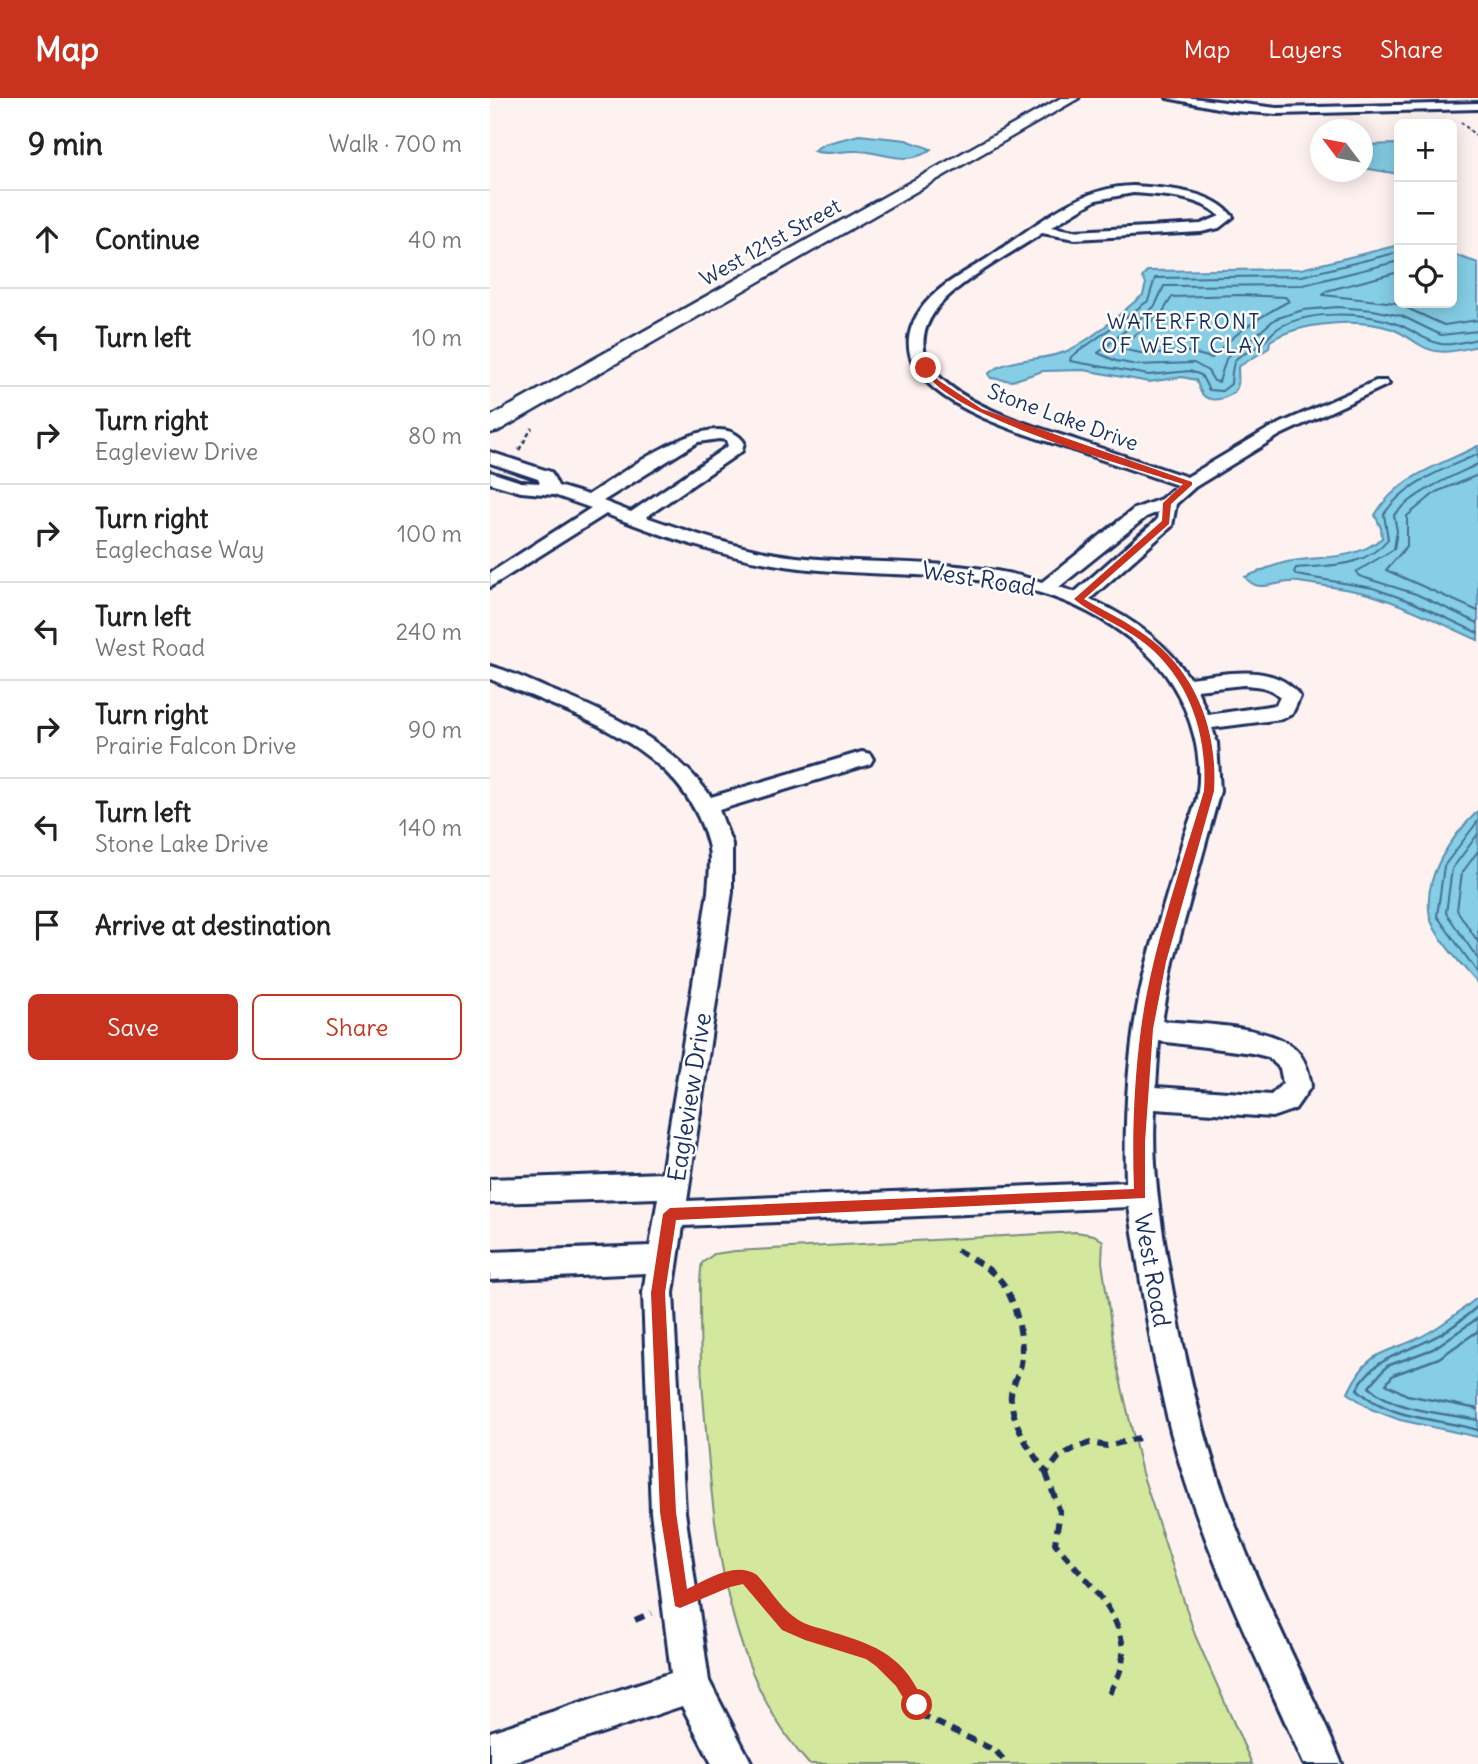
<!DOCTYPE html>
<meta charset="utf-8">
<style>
body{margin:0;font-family:Delius,sans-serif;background:#f2f2f2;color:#222}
.controls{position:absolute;right:21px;top:21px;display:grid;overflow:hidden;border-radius:10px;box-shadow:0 4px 18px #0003}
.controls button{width:63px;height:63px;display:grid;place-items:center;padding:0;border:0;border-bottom:2px solid #e0e0e0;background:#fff;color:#222;font:35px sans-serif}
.compass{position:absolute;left:820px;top:21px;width:63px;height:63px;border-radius:50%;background:#fff;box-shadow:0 4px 18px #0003;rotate:302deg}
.stop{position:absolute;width:21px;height:21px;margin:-16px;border:5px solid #c8321e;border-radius:50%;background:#fff}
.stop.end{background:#c8321e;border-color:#fff;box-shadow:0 2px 7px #0008}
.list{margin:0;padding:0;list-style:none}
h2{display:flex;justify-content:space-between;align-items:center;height:91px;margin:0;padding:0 28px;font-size:30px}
h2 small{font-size:23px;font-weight:400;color:#767676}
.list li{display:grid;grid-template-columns:46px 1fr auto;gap:21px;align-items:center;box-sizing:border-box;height:98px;padding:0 28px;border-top:2px solid #e0e0e0}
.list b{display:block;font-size:26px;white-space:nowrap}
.list p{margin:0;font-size:23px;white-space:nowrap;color:#767676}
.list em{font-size:23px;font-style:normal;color:#767676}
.actions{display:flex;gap:14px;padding:21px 28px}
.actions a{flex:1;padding:16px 0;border:2px solid #c8321e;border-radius:10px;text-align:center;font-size:24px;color:#c8321e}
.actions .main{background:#c8321e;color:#fff}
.icon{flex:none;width:38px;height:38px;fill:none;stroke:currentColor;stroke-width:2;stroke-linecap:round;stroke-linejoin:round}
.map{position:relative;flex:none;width:988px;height:1666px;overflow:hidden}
header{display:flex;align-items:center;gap:42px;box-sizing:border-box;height:98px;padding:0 35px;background:#c8321e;color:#fff}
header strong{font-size:33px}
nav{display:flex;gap:38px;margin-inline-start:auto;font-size:24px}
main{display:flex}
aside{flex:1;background:#fff}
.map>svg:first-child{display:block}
</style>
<header>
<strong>Map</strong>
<nav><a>Map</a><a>Layers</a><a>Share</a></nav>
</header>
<main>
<aside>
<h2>9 min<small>Walk · 700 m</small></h2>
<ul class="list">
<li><svg class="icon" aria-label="ahead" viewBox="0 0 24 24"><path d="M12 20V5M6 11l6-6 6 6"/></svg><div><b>Continue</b></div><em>40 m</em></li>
<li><svg class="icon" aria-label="left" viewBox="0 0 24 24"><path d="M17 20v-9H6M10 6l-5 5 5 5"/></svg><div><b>Turn left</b></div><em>10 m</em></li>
<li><svg class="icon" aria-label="right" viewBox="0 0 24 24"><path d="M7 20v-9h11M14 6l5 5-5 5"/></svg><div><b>Turn right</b><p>Eagleview Drive</p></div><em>80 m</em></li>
<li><svg class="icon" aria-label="right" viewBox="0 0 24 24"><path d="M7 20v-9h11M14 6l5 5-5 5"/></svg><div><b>Turn right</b><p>Eaglechase Way</p></div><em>100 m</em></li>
<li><svg class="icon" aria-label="left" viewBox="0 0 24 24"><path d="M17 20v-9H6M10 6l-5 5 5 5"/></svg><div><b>Turn left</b><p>West Road</p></div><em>240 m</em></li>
<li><svg class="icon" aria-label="right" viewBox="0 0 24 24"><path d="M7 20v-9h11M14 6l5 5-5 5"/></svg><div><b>Turn right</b><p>Prairie Falcon Drive</p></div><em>90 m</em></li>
<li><svg class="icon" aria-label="left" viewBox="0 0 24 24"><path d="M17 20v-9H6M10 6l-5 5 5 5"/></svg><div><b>Turn left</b><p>Stone Lake Drive</p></div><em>140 m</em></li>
<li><svg class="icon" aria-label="arrive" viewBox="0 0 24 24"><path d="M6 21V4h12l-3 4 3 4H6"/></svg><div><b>Arrive at destination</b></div></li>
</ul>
<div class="actions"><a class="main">Save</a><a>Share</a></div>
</aside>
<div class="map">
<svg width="988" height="1666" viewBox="0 0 988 1666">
<rect width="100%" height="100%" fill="#fef2f0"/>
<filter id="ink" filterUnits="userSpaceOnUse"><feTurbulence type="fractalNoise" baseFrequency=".0143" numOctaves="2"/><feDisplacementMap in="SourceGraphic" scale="14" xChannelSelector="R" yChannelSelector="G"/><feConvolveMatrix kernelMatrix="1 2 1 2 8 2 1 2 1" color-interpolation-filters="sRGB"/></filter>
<g filter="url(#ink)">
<!-- green -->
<path fill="#d3e89c" stroke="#778c7d" stroke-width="2" d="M 586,1134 L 604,1137 L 613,1143 L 612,1164 L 627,1268 L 652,1375 L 705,1537 L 762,1666 L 319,1666 C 233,1571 224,1430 214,1309 C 211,1277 210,1245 210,1213 C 210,1197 209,1180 212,1165 L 224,1156 L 245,1153 Z"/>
<!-- water -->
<path fill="#85cee6" stroke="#5b8eb0" stroke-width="2" d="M 369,37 L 416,42 L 441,51 C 419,70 391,53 367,53 C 351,52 339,58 323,53 L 334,46 Z
M 909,46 L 909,76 L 873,70 L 873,47 Z
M 909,147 L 909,205 L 962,205 L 962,156 L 988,165 L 988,248 C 969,252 949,259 930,247 C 920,241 913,235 902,231 C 868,220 810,224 780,243 L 779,250 L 748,269 C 748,274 749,281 748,286 C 746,299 724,306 714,298 C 709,294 709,288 706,282 L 692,279 L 659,284 L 594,272 L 553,273 L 522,283 L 501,280 L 498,276 C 518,258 553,264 577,253 C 605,240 629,216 653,197 L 656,185 L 652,180 L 657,173 L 811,171 Z
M 988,348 L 988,542 C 952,526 916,507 878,496 C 855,490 832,488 809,484 C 788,481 769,498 755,479 C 768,474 783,467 797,464 C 831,457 863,464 892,440 L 891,430 L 885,417 C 908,378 950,367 988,348 Z
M 988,713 L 988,886 C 975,870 944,838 940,819 C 932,779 961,739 988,713 Z
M 988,1199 L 988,1339 L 910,1322 L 881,1311 L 858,1295 C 881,1245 899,1258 938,1235 C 956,1225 972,1212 988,1199 Z"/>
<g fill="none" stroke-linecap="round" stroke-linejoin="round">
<!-- shore-far1 -->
<path stroke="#456f94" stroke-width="2" d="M 909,154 L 812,178 L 665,180 L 658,203 L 581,259 L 580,263 L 659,277 L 700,273 L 711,277 L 719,292 L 732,293 L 741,286 C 743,250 748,263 770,247 C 778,242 781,234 790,229 C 820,212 874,214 907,226 C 922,231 934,243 951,246 C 963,248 976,243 988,241
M 909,163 L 813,187 L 674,188 L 665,208 L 608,255 L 626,263 L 647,267 L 704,265 L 718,273 L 724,283 L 729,284 L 736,261 L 743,252 L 764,239 L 785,221 L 813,212 L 848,209 L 883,212 L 912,218 L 951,237 L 988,233
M 909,174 L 836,193 L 833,197 L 906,205 L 954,227 L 988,222
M 750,197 L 795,199 L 799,203 C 773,217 741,237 722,260 L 695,253 L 660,257 L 632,251 L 633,247 L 672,215 L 682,199 Z
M 988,356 C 953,372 917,383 894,416 L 898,441 C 875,470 840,467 806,470 L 804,474 L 806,477 L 883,490 L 922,504 L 988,535
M 988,366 C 957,381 928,392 904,417 L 907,433 L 904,451 L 866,474 L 869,478 L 926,496 L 988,525
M 988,377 L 946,394 L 917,418 L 917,448 L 896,472 L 988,513
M 988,723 L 954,768 L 947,818 L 988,875
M 988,736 L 962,771 L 956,815 L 988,861
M 988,753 L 972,775 L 967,812 L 988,844"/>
<!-- shore -->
<path stroke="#456f94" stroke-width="2.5" d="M 988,1208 C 974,1220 960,1232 943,1240 C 913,1256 884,1259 867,1291 C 900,1322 947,1320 988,1332
M 988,1220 L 943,1251 L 897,1268 L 879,1289 C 908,1315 952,1314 988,1322
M 988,1233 L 949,1260 L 903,1277 L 896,1286 L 917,1297 L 988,1311"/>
<defs>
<path id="street" d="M 677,0 L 702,0 L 787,10 L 988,5 L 988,11 L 787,16 L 743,13 Z
M 643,88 C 675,90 723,92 743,119 L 729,130 L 711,134 L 585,141 L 552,135 C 523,155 464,185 445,213 C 391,289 541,327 586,342 C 623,354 660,367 697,379 L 778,331 L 886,283 L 896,283 L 899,286 L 790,337 L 705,389 L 686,406 L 682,428 L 600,501 C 639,519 676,543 699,580 C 736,576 786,563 810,599 L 802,616 L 792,621 L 722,630 L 727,645 L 730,693 L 683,864 L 672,923 C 707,926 776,927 803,949 C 815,959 819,974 821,988 L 805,1011 L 782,1019 L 665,1011 C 661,1070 671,1126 681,1184 C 696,1269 716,1354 748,1434 C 778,1513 820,1588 852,1666 L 814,1666 C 766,1557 711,1449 681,1334 C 662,1260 651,1185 639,1109 L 193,1128 L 183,1195 L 195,1414 L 219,1583 L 262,1666 L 222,1666 L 192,1608 L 18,1666 L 0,1666 L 0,1634 L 181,1575 L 161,1414 L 153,1195 L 156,1175 L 0,1182 L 0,1154 L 160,1148 L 168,1100 L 0,1105 L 0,1081 L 172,1075 L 218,794 C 219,778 222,761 218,746 C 194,648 82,616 0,581 L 0,568 C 19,573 38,582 56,590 C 120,615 180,642 221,699 L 372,654 L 380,656 L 383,661 L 380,666 L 229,712 L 242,746 L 242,794 L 197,1103 L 636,1084 C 634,1011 639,932 658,861 C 669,821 682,782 693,742 C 698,726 706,709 708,693 C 713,657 701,616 682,586 C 667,561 646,544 622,528 C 520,460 397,486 283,466 C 226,457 170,437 116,416 L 0,489 L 0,475 L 101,410 L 64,397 L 31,394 L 0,385 L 0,374 L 31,384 L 50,385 L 48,381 L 0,365 L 0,354 L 61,374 L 68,388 L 98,397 C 129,378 225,303 254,344 L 252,353 L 156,419 C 205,436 255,453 307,459 C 389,468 472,459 552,484 L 644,411 L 671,401 L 687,387 C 648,374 610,361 571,348 C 520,331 371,289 434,207 C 451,186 476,174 498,160 C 543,130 587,89 643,88 ZM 643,95 C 670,97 710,98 730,118 L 711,126 L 585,133 L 561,129 L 606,102 ZM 229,341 L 236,342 L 238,348 L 141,414 L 113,403 L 208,344 ZM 668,414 L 667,422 L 585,494 L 569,489 L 656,419 ZM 753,587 C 767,588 780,588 790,599 L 786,607 L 718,617 L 707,592 ZM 669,943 L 762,955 L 778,959 L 790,970 L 793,985 L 781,997 L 666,989 Z"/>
<path id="secondary" d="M 571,0 L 589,0 L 8,333 L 0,335 L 0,319 Z"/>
</defs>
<!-- street casing -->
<use href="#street" stroke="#1b2f5e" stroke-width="6"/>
<!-- secondary casing -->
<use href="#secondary" stroke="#1b2f5e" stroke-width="5"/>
<!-- path-far2 -->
<path stroke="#1b2f5e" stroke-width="2" stroke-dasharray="3.5 2.5" stroke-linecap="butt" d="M 971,24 L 988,40"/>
<!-- path-far1 -->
<path stroke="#1b2f5e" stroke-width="2.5" stroke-dasharray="4.5 3.5" stroke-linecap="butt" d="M 29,352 L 42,330"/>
<!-- path -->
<path stroke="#1b2f5e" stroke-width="6" stroke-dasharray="10 7" stroke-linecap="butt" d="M 467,1152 C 482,1161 500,1170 511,1183 C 526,1201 535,1244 531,1266 C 529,1277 519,1292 521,1302 C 524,1330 541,1353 556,1375 L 569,1359 L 585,1350 L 600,1345 L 617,1348 L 649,1340
M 556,1375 L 570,1414 L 565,1445 C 589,1476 633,1513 633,1555 C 633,1571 626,1583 619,1596
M 217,1490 L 254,1478 L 262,1482 L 298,1526 L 380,1554 L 412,1582 L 435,1619 L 506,1653 L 517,1666
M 145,1522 L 161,1515"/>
<!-- street -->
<use href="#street" fill="#fff" fill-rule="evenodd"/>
<!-- secondary -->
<use href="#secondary" fill="#fff" fill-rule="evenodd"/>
</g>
</g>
<!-- route -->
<path fill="#c8321e" d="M 434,269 L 439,269 L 448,282 L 492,311 L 702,384 L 702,387 L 681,406 L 679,426 L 594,501 C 614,513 636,523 655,537 C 706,573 728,633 724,693 L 676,864 L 663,931 L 655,1044 L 655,1100 L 186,1122 L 175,1195 L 186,1414 L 197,1491 C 219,1481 245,1463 267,1477 C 279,1490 292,1512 307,1521 C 317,1528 331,1530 342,1534 C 389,1548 415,1559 435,1607 L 433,1613 L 427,1616 L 421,1613 L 406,1588 L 386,1568 L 376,1561 L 315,1542 L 292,1532 L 253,1486 L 240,1489 L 190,1510 L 185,1508 L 170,1414 L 161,1195 L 173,1116 L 180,1110 L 644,1091 C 642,1038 644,983 651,931 C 662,850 691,771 714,693 C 718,635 698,576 649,541 C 629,526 603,517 584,501 L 672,423 L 673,405 L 693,386 C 645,370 444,315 434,269 Z"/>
<g text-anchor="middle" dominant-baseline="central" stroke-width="5" stroke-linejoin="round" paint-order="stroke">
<!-- far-street labels -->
<g font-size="21" fill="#1b2f5e" stroke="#fff">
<text transform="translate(280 144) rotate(-29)">West 121st Street</text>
<text transform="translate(573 319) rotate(20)">Stone Lake Drive</text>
</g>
<!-- far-neighbourhood labels -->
<g font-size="21" letter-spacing="2" fill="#1b2f5e" stroke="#fff">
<text x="694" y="223">WATERFRONT<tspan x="694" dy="24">OF WEST CLAY</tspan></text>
</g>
<!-- street labels -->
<g font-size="24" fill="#1b2f5e" stroke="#fff">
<text transform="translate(489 480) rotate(9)">West Road</text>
<text transform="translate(199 999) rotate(-81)">Eagleview Drive</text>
<text transform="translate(663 1172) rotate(80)">West Road</text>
</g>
</g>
</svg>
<div class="controls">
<button>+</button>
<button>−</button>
<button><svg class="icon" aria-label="locate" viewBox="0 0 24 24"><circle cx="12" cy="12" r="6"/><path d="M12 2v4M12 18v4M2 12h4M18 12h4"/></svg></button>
</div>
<svg class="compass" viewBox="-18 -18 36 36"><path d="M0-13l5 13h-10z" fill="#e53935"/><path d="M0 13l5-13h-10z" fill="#767676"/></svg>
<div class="stop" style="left:427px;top:1607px"></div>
<div class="stop end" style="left:436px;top:270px"></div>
</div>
</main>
